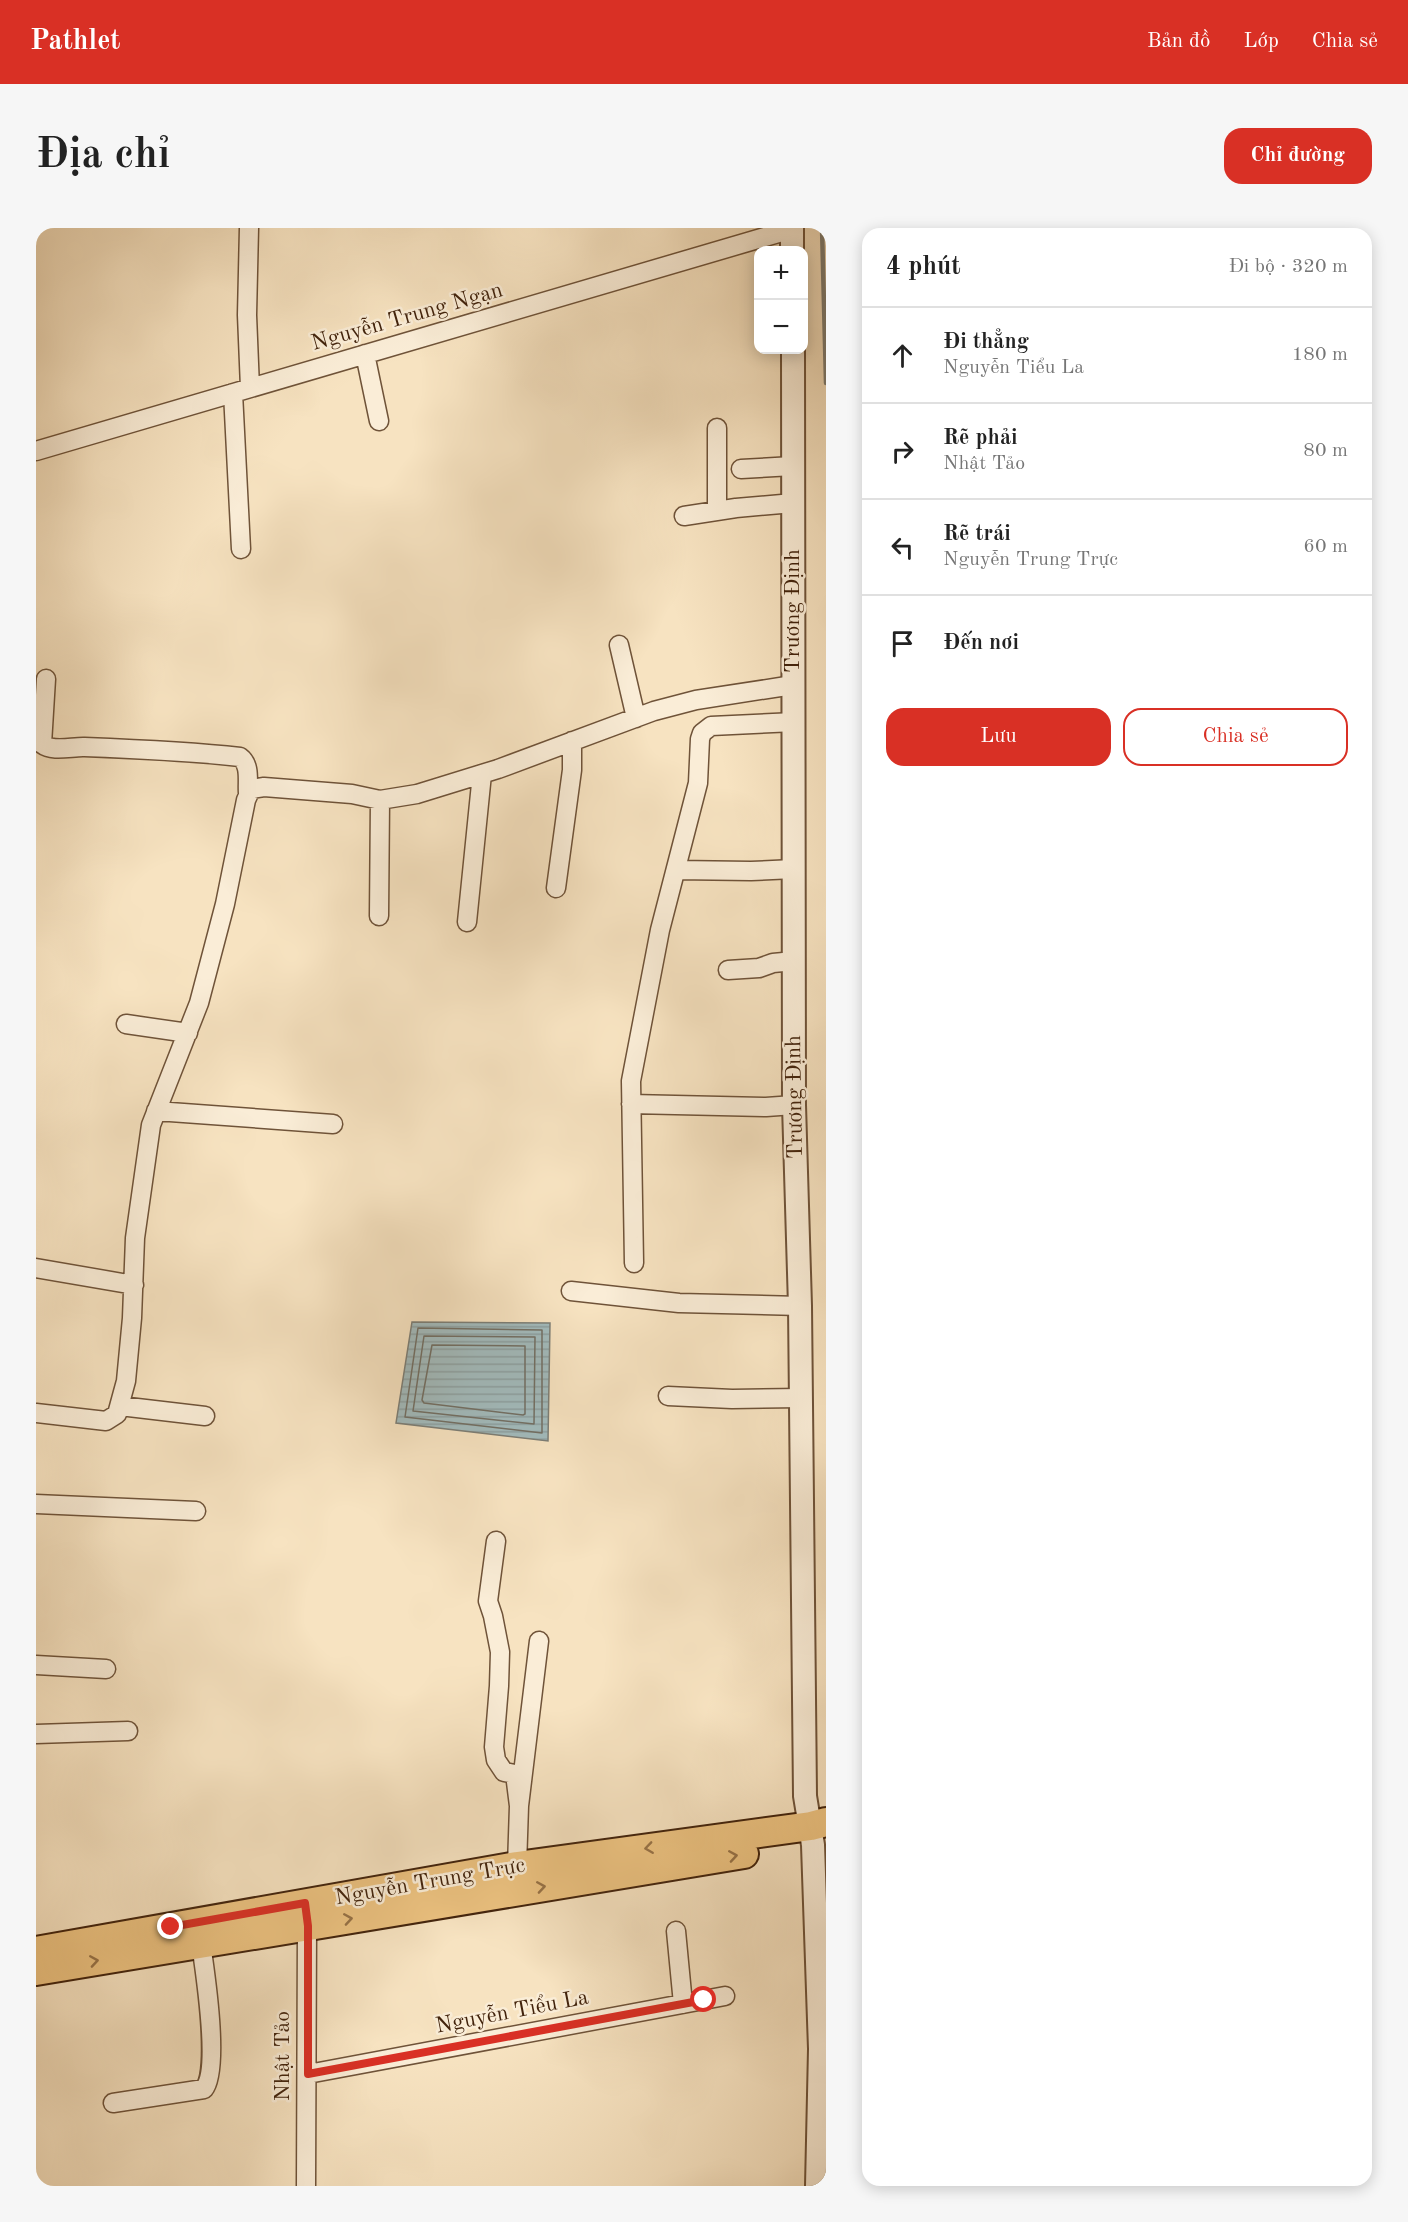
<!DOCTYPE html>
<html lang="vi">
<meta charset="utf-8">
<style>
body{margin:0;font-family:"Old Standard TT",serif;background:#f6f6f6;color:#222}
.controls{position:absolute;right:18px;top:18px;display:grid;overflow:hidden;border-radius:12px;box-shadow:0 3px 15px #0003}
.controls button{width:54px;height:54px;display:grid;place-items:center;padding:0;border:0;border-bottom:2px solid #e0e0e0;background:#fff;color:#222;font:30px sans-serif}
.stop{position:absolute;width:18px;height:18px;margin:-14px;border:4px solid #d93025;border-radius:50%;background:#fff}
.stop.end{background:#d93025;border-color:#fff;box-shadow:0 2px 6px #0008}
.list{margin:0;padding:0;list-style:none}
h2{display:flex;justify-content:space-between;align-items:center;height:78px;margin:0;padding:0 24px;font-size:26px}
h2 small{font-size:20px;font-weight:400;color:#767676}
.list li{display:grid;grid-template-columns:39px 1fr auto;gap:18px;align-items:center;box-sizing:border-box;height:96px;padding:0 24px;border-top:2px solid #e0e0e0}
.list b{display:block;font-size:22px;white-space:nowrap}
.list p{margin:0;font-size:20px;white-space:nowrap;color:#767676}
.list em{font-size:20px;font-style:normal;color:#767676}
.actions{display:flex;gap:12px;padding:18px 24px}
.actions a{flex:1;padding:14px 0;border:2px solid #d93025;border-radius:18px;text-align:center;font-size:21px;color:#d93025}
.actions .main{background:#d93025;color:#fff}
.icon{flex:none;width:33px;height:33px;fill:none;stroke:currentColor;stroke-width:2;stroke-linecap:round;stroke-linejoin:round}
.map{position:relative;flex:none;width:790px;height:1958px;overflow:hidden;border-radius:18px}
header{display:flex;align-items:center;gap:36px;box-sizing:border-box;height:84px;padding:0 30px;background:#d93025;color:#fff}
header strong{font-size:28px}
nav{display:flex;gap:33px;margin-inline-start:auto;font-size:21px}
.intro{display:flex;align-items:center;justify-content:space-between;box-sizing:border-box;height:144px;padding:0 36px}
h1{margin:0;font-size:42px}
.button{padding:15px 27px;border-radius:18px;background:#d93025;color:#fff;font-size:21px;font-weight:700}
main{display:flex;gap:36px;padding:0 36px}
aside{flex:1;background:#fff;border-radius:18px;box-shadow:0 3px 15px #0003}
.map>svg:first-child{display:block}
</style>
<header>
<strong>Pathlet</strong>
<nav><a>Bản đồ</a><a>Lớp</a><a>Chia sẻ</a></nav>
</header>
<div class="intro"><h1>Địa chỉ</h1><a class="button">Chỉ đường</a></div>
<main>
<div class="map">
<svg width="790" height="1958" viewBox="0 0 790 1958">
<defs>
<pattern id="water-rules" width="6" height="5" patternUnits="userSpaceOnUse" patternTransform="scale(1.5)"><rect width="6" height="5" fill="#a2bbbd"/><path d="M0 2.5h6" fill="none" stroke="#8da0a1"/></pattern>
</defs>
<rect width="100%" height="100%" fill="#f7e3c1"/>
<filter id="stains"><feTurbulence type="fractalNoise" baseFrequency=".00333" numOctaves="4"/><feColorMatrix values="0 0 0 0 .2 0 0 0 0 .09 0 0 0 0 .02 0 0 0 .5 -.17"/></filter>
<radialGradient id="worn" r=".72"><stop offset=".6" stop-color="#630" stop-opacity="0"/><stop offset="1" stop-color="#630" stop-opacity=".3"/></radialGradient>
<!-- water -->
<path fill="url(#water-rules)" stroke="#7c7e76" stroke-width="1.5" d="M 376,1094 L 514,1095 L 512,1213 L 360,1195 Z"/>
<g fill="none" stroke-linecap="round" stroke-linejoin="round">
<!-- shore -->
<path stroke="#726f64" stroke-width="1.5" d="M 382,1100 L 506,1102 L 506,1205 L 369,1189 Z
M 388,1108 L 499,1109 L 498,1196 L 377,1183 Z
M 396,1117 L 489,1118 L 489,1186 L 487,1187 L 388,1175 L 386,1172 Z"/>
<!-- stream -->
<path stroke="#7c7e76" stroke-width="4.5" d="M 786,0 L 790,155"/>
<defs>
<path id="minor" d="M 213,0 L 211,87 L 214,160
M 329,126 L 343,193
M 197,165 L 205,321
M 681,200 L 681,283
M 0,223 L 756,1
M 705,241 L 757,238
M 648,288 L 700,280 L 757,275
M 583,417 L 600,490
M 10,451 L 6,516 C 16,524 34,519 47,519 C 99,521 152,523 204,529 C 215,537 211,554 212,565
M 640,642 L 715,643 L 758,641
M 520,660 L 536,542 L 536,513
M 343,688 L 344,572
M 431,694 L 446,546
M 692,742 L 723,740 L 737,735 L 758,733
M 90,796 L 152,805
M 595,876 L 730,879 L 758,877
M 120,883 L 297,896
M 598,1035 L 595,853 L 624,702 L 662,555 L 664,511 L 666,505 L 675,498 L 759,494
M 0,1040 L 98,1057
M 535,1063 L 643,1075 L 764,1078
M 632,1168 L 696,1171 L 765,1170
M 84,1178 L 169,1188
M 0,1185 L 70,1193 L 81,1186 L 90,1153 L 96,1090 L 99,1010 L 115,897 L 163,775 L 189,676 L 210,572 L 215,561 L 228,559 L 316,566 L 344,572 L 381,566 L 462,541 L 618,483 L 660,472 L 757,457
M 0,1276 L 160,1283
M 460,1313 L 452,1373 L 457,1388 L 464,1424 L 463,1458 L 458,1519 L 460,1532 L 468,1544 L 479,1546 L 483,1578
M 0,1437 L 70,1441
M 0,1506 L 92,1503
M 481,1638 L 483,1578 L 503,1413
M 640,1703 L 647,1776
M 272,1846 L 689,1768
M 77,1875 L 168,1861 C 184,1842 169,1743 165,1716
M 270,1958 L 271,1698"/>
<path id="tertiary" d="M 756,0 L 756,22
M 757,122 L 758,877 L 764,1078 L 769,1568 L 777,1617 L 784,1821 L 781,1958"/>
<path id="primary" d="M 0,1723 L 481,1638 L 775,1598 L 790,1594
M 0,1743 L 708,1626"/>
</defs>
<!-- minor casing -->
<use href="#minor" stroke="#6f5339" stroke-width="21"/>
<!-- tertiary casing -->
<use href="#tertiary" stroke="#6f5339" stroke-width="26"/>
<!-- primary casing -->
<use href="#primary" stroke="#42230c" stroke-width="32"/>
<!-- minor -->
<use href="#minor" stroke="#faedd7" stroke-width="18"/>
<!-- tertiary -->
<use href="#tertiary" stroke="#faedd7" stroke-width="22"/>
<!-- primary -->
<use href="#primary" stroke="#ecc280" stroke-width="28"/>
</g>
<!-- one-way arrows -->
<defs><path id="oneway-chevron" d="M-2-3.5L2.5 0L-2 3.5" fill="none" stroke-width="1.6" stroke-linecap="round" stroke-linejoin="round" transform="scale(1.5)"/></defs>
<g stroke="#977246">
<use href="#oneway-chevron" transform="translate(613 1620) rotate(172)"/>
<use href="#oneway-chevron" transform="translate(697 1628) rotate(-9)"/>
<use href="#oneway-chevron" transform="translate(505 1659) rotate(-9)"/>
<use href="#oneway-chevron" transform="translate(312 1691) rotate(-9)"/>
<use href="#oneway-chevron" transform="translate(58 1733) rotate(-9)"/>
</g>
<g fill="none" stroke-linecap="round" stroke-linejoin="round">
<!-- route -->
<path stroke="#d93025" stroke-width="8" d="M 135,1699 L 269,1675 L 272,1698 L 272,1846 L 668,1772"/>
</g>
<g text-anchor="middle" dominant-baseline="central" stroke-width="5" stroke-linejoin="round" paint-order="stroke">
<!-- street labels -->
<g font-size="22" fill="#42230c" stroke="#faedd7">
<text transform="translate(371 89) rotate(-16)">Nguyễn Trung Ngạn</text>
<text transform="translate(757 383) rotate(-90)">Trương Định</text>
<text transform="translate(759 869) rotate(-91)">Trương Định</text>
<text transform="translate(394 1654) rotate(-10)">Nguyễn Trung Trực</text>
<text transform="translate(476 1784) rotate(-11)">Nguyễn Tiểu La</text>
<text transform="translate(247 1828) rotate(-90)">Nhật Tảo</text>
</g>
</g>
<rect width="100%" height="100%" filter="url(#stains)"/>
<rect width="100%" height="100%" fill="url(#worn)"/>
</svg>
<div class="controls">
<button>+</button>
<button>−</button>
</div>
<div class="stop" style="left:668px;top:1772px"></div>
<div class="stop end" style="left:135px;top:1699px"></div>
</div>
<aside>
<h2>4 phút<small>Đi bộ · 320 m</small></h2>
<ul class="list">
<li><svg class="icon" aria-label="ahead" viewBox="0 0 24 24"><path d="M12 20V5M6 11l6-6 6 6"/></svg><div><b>Đi thẳng</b><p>Nguyễn Tiểu La</p></div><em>180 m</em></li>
<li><svg class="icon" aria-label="right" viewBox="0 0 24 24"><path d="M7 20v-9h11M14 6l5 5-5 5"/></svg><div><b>Rẽ phải</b><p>Nhật Tảo</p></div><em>80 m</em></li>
<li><svg class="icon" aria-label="left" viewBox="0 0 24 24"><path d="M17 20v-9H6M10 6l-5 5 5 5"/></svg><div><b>Rẽ trái</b><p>Nguyễn Trung Trực</p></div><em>60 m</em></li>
<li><svg class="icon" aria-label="arrive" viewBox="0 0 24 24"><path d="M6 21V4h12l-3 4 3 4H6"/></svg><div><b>Đến nơi</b></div></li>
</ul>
<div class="actions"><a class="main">Lưu</a><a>Chia sẻ</a></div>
</aside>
</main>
